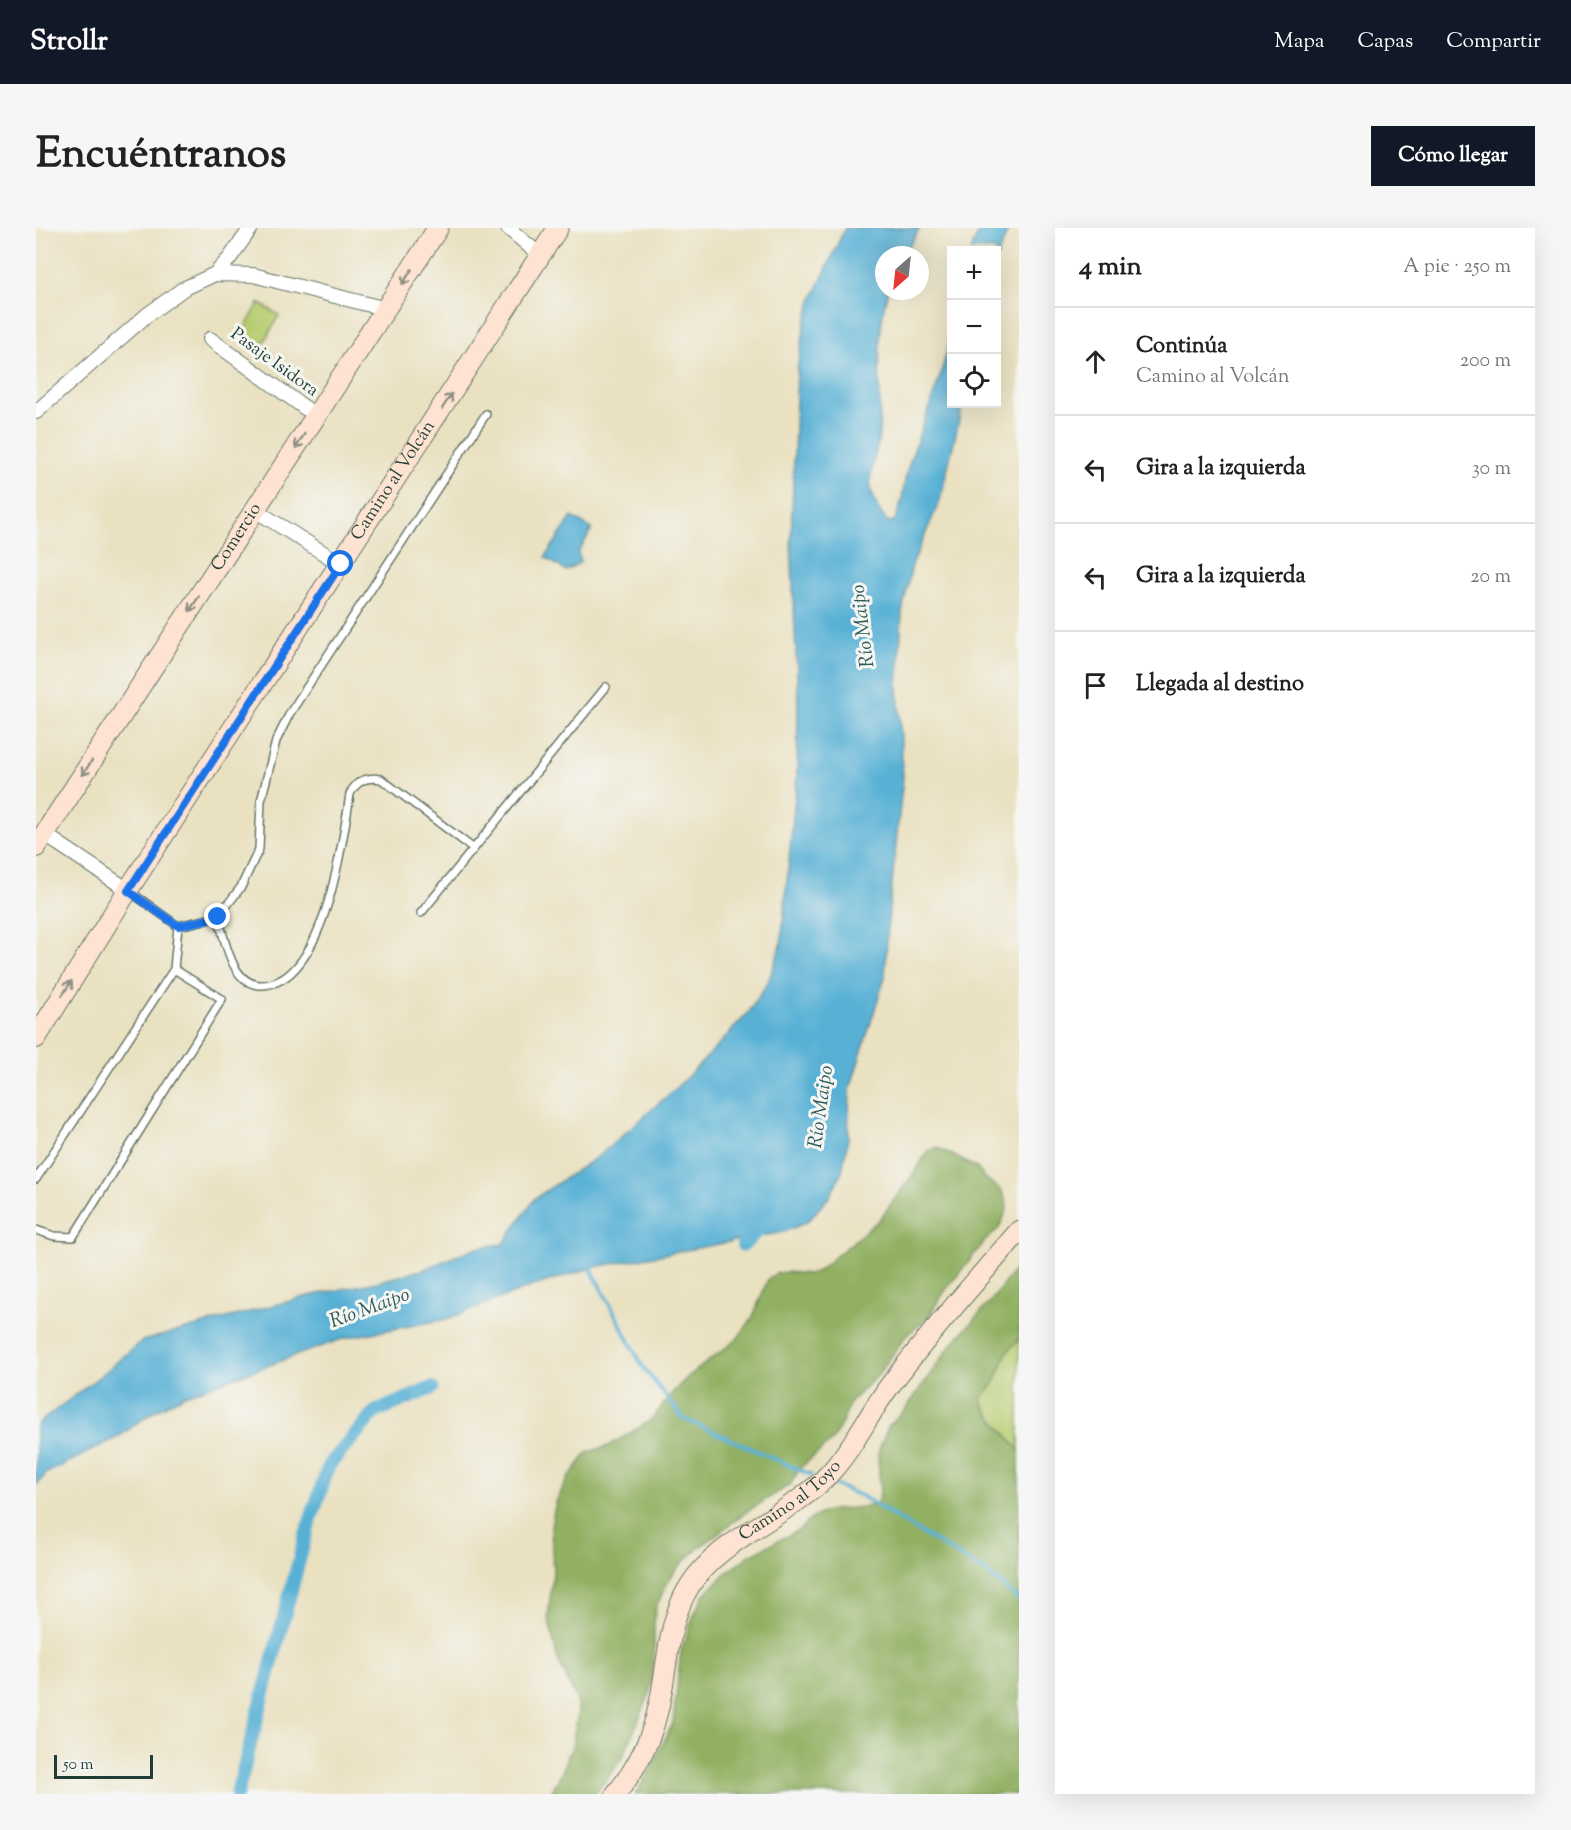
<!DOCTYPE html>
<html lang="es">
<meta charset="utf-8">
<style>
body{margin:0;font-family:"Sorts Mill Goudy",serif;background:#f6f6f6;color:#222}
.controls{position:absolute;right:18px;top:18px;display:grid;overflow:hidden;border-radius:0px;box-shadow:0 6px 24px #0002}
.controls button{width:54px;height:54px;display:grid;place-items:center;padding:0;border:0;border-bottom:2px solid #e0e0e0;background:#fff;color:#222;font:30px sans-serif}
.compass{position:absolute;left:839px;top:18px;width:54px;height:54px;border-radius:50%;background:#fff;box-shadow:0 6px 24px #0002;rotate:207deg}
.scale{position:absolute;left:18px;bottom:15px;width:99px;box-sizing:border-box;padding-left:6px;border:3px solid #1f3d34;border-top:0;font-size:16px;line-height:21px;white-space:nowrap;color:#1f3d34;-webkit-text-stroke:4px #f6f6f2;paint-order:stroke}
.stop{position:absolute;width:18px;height:18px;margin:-14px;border:4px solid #1a73e8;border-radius:50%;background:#fff}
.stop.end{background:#1a73e8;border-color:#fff;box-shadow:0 2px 6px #0008}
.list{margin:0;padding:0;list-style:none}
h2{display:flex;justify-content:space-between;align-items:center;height:78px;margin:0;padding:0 24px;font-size:26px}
h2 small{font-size:20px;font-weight:400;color:#767676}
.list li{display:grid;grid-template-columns:39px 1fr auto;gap:18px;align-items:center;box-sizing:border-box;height:108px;padding:0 24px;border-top:2px solid #e0e0e0}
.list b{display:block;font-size:22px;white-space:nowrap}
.list p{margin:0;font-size:20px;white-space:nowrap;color:#767676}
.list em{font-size:20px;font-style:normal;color:#767676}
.icon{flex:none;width:33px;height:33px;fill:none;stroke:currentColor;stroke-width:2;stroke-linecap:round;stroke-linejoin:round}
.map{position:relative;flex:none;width:983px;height:1566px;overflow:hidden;border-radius:0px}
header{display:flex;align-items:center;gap:36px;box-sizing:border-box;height:84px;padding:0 30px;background:#111827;color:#fff}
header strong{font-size:28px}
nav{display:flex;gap:33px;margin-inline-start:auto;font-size:21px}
.intro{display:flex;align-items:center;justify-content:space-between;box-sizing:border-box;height:144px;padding:0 36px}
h1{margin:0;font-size:42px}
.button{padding:15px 27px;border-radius:0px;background:#111827;color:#fff;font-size:21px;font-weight:700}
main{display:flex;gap:36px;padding:0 36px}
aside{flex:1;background:#fff;border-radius:0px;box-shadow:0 6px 24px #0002}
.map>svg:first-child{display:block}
</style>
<header>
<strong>Strollr</strong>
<nav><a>Mapa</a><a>Capas</a><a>Compartir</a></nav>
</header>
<div class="intro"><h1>Encuéntranos</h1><a class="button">Cómo llegar</a></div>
<main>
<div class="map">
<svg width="983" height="1566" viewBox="0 0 983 1566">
<rect width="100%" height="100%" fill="#f6f6f2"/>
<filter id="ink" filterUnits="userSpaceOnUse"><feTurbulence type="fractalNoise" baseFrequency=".0167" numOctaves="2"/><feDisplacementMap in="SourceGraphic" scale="12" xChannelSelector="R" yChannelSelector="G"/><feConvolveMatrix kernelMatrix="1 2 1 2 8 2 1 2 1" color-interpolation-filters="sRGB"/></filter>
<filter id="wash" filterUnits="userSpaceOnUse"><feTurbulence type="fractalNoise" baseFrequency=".008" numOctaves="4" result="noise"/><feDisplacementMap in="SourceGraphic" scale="24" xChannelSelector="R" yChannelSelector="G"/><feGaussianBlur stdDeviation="1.35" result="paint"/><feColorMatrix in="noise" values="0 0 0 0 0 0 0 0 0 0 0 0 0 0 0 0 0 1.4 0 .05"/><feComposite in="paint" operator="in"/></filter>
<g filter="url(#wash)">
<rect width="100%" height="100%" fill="#eae1c1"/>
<!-- green -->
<path fill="#b7cc70" stroke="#6b8452" stroke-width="1.5" d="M 223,75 L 243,87 L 223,124 L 202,112 Z
M 983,1111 L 983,1223 C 972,1206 951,1188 945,1171 L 959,1154 L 971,1124 Z"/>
<!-- forest -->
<path fill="#91b062" stroke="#58764b" stroke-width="1.5" d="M 901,919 L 941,940 L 948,949 L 965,962 L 970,972 L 971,982 L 963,1000 L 948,1014 L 909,1063 L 892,1089 L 868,1110 L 844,1145 L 814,1174 L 806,1195 L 796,1213 L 764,1240 L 754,1257 L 710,1284 L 663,1320 L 647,1334 L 634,1350 L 620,1379 L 618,1389 L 618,1433 L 614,1465 L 586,1531 L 559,1566 L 514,1566 L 525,1546 L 536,1518 L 542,1484 L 541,1473 L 522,1432 L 512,1389 L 517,1344 L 515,1297 L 520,1274 L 531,1252 L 552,1224 L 573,1218 L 609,1196 L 617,1190 L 636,1165 L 653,1148 L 701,1111 L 716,1091 L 732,1051 L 741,1045 L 751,1044 L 773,1046 L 782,1043 L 843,992 L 881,941 L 891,923 Z
M 983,1036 L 983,1111 L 971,1124 L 959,1154 L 945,1171 C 952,1191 972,1205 983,1223 L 983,1566 L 599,1566 L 609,1551 L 637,1495 L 645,1423 L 659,1384 L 668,1367 L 690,1345 L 714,1327 L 763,1302 C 788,1274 808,1284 840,1277 L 844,1267 L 842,1226 L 845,1216 L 853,1197 L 869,1182 L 915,1117 L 955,1073 Z"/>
<!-- water -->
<path fill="#58b1d5" stroke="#3c7784" stroke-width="1.5" d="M 809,0 L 884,0 L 868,27 L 848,27 L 848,63 L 852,63 C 838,110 846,158 843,206 C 842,224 832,244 835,261 C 838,273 844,286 852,294 L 858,293 C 867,279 867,256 872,240 C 886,194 907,151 915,104 L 915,176 L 927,176 L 904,272 L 876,337 L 866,384 L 862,461 L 867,549 L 852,693 L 849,749 L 814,861 L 812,911 L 806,944 L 793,969 L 771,994 L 748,1004 L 559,1039 L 497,1058 L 411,1091 L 309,1110 L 149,1167 L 120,1182 L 82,1209 L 11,1245 L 0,1257 L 0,1197 L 64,1148 L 106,1113 L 272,1068 L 336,1055 L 386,1042 L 439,1020 L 467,1016 L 499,970 L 564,927 L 638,862 L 672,828 L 713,784 L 732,754 L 745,717 L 761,547 L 762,470 L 755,313 L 761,142 L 769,95 L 777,70 Z
M 944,0 L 973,0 L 961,30 L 960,22 L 935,22 Z
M 536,289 L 556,301 L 542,325 L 545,334 L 530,343 L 509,329 Z"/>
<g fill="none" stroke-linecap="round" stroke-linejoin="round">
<!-- stream -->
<path stroke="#58b1d5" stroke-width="4" d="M 553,1037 L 607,1139 L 648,1191 L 775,1247
M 799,1257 L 825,1268 L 954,1347 L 983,1372"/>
<!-- canal -->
<path stroke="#58b1d5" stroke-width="14" d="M 707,1017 L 726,998
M 201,1566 L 270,1306 L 293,1237 L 339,1184 L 396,1160"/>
</g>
</g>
<g filter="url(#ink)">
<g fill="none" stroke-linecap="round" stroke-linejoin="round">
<defs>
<path id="service" d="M 93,663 L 142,698
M 385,685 L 570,459
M 182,689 C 190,714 196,765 234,756 C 289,744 307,614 314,566 C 320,553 331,548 345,551 L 438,621
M 0,951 L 138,741 L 142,698 L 182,689 L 205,659 L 223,621 L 225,573 L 240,513 L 254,485 L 450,186
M 0,1002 L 18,1008 L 37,1009 L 186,771 L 138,741"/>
<path id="minor" d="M 472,0 L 505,28
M 179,46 L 193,31 L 215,0
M 174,111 L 280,188
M 0,184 L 111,87 L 147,61 L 179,46 L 217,47 L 350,81
M 219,282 L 305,336
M 8,606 L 92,662"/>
<g id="secondary">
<path id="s1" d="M 0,619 L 402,0"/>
<path id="s2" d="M 0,810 L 92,662 L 522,0"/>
<path id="s3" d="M 580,1566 C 601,1540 616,1510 623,1477 C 632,1438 631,1395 653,1359 C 683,1310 754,1288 793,1246 C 818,1219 833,1185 855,1156 C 895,1103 940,1053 983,1003"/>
</g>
</defs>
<!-- service casing -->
<use href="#service" stroke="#667665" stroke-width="10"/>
<!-- minor casing -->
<use href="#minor" stroke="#667665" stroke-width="16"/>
<!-- secondary casing -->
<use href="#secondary" stroke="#667665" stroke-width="22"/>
<!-- service -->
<use href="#service" stroke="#fff" stroke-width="7"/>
<!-- minor -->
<use href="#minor" stroke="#fff" stroke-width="14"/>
<!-- secondary -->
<use href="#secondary" stroke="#fee3d2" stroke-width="20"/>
</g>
<!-- one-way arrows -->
<defs><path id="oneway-shaft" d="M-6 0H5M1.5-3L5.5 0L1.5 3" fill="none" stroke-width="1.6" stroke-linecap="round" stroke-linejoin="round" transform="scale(1.5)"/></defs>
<g stroke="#8e9083">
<use href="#oneway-shaft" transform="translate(371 49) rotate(122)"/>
<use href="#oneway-shaft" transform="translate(411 173) rotate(-57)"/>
<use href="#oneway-shaft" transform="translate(264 213) rotate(123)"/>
<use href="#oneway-shaft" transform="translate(158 376) rotate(123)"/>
<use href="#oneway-shaft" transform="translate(51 540) rotate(123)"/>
<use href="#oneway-shaft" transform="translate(31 760) rotate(-57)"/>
</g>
</g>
<g fill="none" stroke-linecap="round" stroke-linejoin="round" filter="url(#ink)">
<!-- route -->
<path stroke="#1a73e8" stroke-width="8" d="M 182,689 L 142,698 L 92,663 L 305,336"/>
</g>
<g text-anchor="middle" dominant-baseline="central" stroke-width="6" stroke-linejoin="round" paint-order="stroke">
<!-- street labels -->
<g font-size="18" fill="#1f3d34" stroke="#f6f6f2">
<text transform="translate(238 135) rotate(36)">Pasaje Isidora</text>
<text stroke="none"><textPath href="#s2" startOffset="662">Camino al Volcán</textPath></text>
<text stroke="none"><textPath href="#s1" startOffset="369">Comercio</textPath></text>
<text stroke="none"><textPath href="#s3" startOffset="356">Camino al Toyo</textPath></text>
</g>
<!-- water labels -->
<g font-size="20" font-style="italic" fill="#2d5a5c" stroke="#f6f6f2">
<text transform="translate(828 398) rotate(-97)">Río Maipo</text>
<text transform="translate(786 879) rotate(-82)">Río Maipo</text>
<text transform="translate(334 1081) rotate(-20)">Río Maipo</text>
</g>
</g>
</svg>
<div class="controls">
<button>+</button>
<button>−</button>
<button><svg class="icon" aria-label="locate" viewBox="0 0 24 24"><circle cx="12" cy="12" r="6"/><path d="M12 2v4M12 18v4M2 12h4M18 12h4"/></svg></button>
</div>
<svg class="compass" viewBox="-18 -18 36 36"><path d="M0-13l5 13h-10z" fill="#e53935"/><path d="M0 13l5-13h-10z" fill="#767676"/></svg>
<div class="scale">50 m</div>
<div class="stop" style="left:305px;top:336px"></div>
<div class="stop end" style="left:182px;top:689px"></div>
</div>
<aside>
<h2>4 min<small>A pie · 250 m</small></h2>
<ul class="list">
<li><svg class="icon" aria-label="ahead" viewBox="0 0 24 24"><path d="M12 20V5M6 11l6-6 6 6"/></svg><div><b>Continúa</b><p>Camino al Volcán</p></div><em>200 m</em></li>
<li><svg class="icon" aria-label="left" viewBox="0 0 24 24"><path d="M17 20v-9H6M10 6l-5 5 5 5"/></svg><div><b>Gira a la izquierda</b></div><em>30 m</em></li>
<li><svg class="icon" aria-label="left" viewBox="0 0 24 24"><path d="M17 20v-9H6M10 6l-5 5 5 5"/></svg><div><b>Gira a la izquierda</b></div><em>20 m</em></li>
<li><svg class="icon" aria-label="arrive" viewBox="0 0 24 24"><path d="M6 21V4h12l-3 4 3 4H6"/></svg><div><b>Llegada al destino</b></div></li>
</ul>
</aside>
</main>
